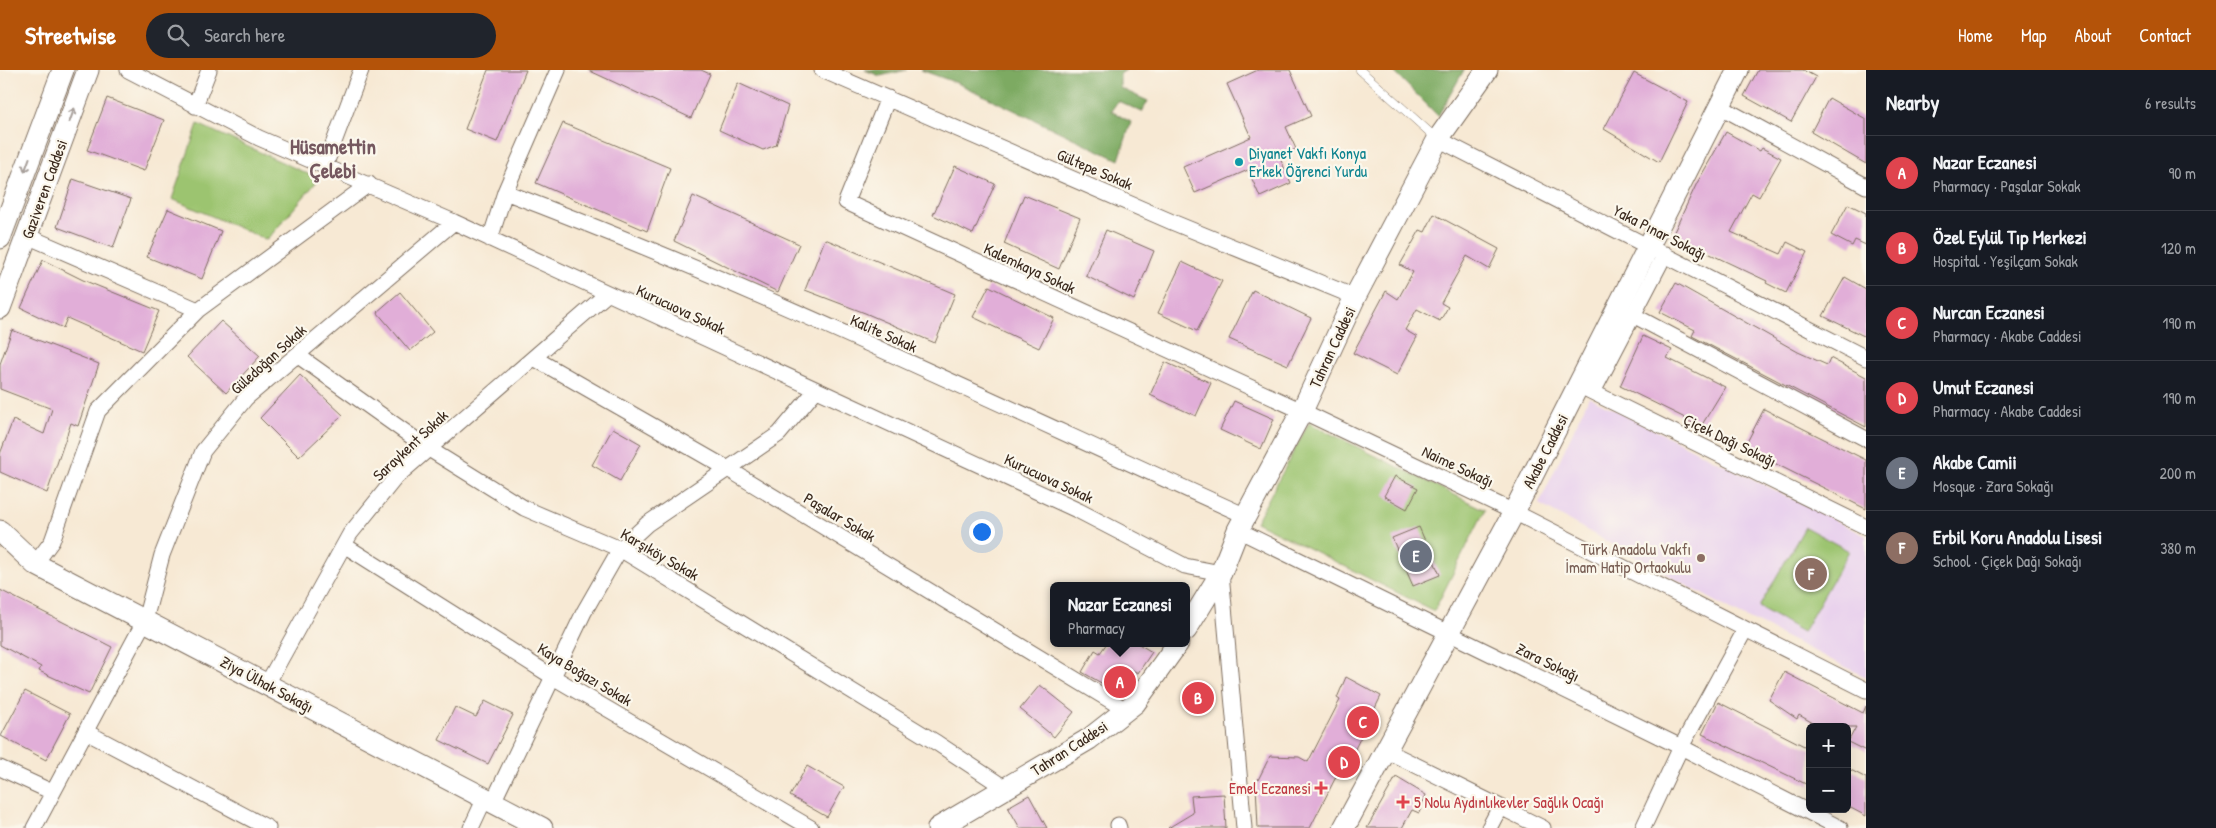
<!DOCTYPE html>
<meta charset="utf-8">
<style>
body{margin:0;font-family:"Patrick Hand",sans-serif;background:#20242c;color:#f1f3f6}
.controls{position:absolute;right:15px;bottom:15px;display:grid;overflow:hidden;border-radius:8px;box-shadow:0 5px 20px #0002}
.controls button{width:45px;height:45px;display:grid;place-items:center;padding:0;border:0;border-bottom:1px solid #363941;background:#171b24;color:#f1f3f6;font:25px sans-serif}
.you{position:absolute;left:981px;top:461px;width:18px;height:18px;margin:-12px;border:4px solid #fff;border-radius:50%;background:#1a73e8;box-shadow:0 0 0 8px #1a73e833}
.badge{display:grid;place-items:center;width:32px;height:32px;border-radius:50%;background:#b45309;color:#fff;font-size:16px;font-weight:700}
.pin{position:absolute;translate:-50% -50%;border:2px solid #fff;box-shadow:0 1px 5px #0006}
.popup{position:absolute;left:1050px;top:512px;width:140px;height:65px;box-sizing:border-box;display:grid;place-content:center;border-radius:8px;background:#171b24;filter:drop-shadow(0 1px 4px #0005);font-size:16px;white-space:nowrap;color:#9ea1a6}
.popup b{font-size:19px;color:#f1f3f6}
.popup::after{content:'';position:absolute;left:50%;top:100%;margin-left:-10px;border:10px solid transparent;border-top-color:#171b24}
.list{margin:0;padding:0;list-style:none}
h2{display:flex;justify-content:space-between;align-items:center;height:65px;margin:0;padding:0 20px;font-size:21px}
h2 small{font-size:16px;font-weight:400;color:#9ea1a6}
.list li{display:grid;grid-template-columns:32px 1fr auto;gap:15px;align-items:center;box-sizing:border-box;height:75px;padding:0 20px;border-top:1px solid #363941}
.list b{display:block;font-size:19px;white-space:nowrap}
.list p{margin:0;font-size:16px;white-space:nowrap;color:#9ea1a6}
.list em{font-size:16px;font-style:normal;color:#9ea1a6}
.icon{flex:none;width:28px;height:28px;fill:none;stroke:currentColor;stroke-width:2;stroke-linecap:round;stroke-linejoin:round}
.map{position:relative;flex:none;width:1866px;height:758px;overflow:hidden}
header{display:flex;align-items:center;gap:30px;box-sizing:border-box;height:70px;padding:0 25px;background:#b45309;color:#fff}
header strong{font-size:24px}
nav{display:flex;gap:28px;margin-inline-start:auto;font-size:18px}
.search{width:350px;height:45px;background:#20242c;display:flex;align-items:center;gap:12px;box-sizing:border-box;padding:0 18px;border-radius:28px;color:#9ea1a6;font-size:19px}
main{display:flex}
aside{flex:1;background:#171b24}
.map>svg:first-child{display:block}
</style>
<header>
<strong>Streetwise</strong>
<div class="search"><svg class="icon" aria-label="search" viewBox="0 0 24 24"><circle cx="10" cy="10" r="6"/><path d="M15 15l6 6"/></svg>Search here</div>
<nav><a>Home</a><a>Map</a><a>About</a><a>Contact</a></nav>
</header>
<main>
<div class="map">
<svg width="1866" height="758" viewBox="0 0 1866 758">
<rect width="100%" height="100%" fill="#fbf7ec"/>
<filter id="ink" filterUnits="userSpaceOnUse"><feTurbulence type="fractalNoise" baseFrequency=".02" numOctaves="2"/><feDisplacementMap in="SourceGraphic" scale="10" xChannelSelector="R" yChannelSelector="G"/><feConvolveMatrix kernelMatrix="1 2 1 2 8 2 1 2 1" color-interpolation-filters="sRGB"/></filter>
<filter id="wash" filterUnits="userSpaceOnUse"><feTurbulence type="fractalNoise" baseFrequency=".0096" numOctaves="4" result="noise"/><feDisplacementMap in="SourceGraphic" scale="20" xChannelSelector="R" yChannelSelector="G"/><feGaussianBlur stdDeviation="1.12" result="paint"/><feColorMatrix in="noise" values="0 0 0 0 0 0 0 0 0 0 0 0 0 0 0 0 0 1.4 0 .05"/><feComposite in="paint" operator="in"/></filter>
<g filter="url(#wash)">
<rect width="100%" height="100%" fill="#f7e9d4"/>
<!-- built -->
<path fill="#e9d2ed" d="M 1589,327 L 1866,466 L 1866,607 L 1735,542 L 1539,434 Z"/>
<!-- green -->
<path fill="#9cc46f" stroke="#6c7746" d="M 198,54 L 319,109 L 267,170 L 172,129 Z
M 1309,353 L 1485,440 L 1434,541 L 1256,452 Z
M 1805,457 L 1849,481 L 1803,562 L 1759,537 Z"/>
<!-- forest -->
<path fill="#7daa62" stroke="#5c6a40" d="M 865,0 L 907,0 L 880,6 Z
M 921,0 L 1126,0 L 1120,4 L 1120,18 L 1148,31 L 1142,42 L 1118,31 L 1111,41 L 1131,52 L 1119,90 L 957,13 Z
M 1392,0 L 1464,0 L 1438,46 Z"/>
<g id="blocks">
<!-- building -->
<path fill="#e1aed8" d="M 488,0 L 526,0 L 497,72 L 465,59 Z
M 588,0 L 701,0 L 710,4 L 691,48 Z
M 1258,0 L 1290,0 L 1311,46 L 1286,57 L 1296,79 L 1279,86 L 1291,113 L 1260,127 L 1248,100 L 1195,123 L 1183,97 L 1251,67 L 1227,14 Z
M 1758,0 L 1803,0 L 1816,7 L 1791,52 L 1744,26 Z
M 1634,3 L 1688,32 L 1659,92 L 1604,59 Z
M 738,13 L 788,36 L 776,75 L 763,80 L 719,60 Z
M 107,28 L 164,50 L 144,101 L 87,80 Z
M 1829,28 L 1866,49 L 1866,94 L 1811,62 Z
M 563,53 L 670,98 L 647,161 L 536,113 Z
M 1726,62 L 1760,81 L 1762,78 L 1781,88 L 1759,127 L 1752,123 L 1731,162 L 1781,184 L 1787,172 L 1807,182 L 1786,223 L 1766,213 L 1767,211 L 1672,166 L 1697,113 Z
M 955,96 L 995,114 L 973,164 L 933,145 Z
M 73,109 L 131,129 L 113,178 L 57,157 Z
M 1024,125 L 1080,148 L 1059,199 L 1004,174 Z
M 693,126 L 799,174 L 778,222 L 674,171 Z
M 1848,134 L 1866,143 L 1866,175 L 1855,170 L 1852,176 L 1831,165 Z
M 168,139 L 221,161 L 202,209 L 147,187 Z
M 1434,144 L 1499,179 L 1489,199 L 1467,186 L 1441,233 L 1448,237 L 1440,251 L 1417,239 L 1405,260 L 1417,267 L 1397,305 L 1353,283 L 1386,221 L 1398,229 L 1413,202 L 1400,195 L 1420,160 L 1425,162 Z
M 1106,160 L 1154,181 L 1134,230 L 1086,206 Z
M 825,169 L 955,224 L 935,273 L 865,243 L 805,220 Z
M 43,190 L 83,210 L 159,241 L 142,281 L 67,248 L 63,258 L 21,238 Z
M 1182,192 L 1222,211 L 1197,261 L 1158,243 Z
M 1845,207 L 1866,219 L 1866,267 L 1823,246 Z
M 1676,213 L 1798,282 L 1827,295 L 1830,288 L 1866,307 L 1866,357 L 1692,266 L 1695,260 L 1660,242 Z
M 989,216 L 1054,248 L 1039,278 L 973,247 Z
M 1253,220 L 1311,248 L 1288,295 L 1229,269 Z
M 400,222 L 433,262 L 410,281 L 377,242 Z
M 221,251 L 260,286 L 226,323 L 187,287 Z
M 12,260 L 99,294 L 78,356 L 71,353 L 47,423 L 0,402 L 0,384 L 13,350 L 44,364 L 52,339 L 0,319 L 0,294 Z
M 1643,266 L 1672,280 L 1667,288 L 1725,317 L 1700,358 L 1683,347 L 1620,316 Z
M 1165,292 L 1211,313 L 1196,346 L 1150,325 Z
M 300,305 L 343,345 L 299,387 L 260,348 Z
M 1234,331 L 1274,349 L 1261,379 L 1220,360 Z
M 1764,339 L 1866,390 L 1866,439 L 1744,378 Z
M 613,358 L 641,374 L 620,411 L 592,395 Z
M 1395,406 L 1418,418 L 1407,439 L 1384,426 Z
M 1419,457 L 1440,505 L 1413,516 L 1392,468 Z
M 0,520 L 112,577 L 89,624 L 39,601 L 41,597 L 0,575 Z
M 1107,573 L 1137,573 L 1152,582 L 1138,603 L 1132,600 L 1119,623 L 1082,602 L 1095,580 L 1100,583 Z
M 1784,602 L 1863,643 L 1866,636 L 1866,681 L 1848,672 L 1856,657 L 1820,657 L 1799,645 L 1797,649 L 1769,630 Z
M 1346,607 L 1381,626 L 1344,701 L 1340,699 L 1310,758 L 1258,758 L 1256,714 L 1270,686 L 1299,687 L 1308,692 L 1340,630 L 1337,628 Z
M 1040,615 L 1074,642 L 1054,667 L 1020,639 Z
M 25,621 L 70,644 L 46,690 L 1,666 Z
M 485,631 L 513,645 L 488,694 L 439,670 L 455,637 L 476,647 Z
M 1718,632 L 1810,679 L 1810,716 L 1702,664 Z
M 807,696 L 844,717 L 827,747 L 790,726 Z
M 1847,698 L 1866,708 L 1866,746 L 1847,736 Z
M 1396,707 L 1426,725 L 1419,743 L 1412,740 L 1402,758 L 1367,758 Z
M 1224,724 L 1226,758 L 1168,758 L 1193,743 L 1191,726 Z
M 1029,725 L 1047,758 L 1020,758 L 1008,737 Z"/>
</g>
</g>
<g filter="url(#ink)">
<use href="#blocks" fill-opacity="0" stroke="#7d6d5e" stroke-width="1"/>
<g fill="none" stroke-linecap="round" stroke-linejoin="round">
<defs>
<path id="lane" d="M 1360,0 L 1436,68"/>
<path id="street" d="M 128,0 L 259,68 L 454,152 L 1079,441 L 1185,496 L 1221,503 L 1244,758
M 822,0 L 1172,152 L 1355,227
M 888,28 L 846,132 L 1302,341 L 1514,442 L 1866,620
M 195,36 L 209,0
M 1719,36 L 1866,116
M 1438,69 L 1866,288
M 325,96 L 361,0
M 505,122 C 757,217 1000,335 1246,446
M 27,166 L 198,240
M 490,169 L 505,122 L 558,0
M 1633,245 L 1866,369
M 297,285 L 429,379 L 524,438 L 620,479 L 937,673 L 1005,718
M 534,288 L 728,399 L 1126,640
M 1578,315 L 1866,457
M 1593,322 L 1665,184
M 1238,460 L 1681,677 L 1840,758
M 344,475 L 553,607 L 811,758
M 35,494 L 52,471 L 98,341 L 198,240 L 369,114
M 267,614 L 350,464 L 396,407 L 607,224
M 86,662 L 268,758
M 1387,681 L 1543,758
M 0,698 L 52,722
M 493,732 L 584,542 L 620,479 L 647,454 L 779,364 L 816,320
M 1118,755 L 1119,758
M 34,758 L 145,550 L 162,485 L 203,381 L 246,328 L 454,152
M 471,758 L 485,728
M 1489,758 L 1500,737
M 1643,758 L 1681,677 L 1745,560"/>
<path id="secondary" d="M 0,168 L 63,0
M 0,238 L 88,0
M 0,461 L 35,494 L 542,758
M 1186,560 L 1221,503 L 1238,460 L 1302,341 L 1355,227 L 1438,69 L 1487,0
M 938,758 L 1089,669 L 1135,633 L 1178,573
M 1344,758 L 1514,442 L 1738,0"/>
</defs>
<!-- lane casing -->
<use href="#lane" stroke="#7d6d5e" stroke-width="9"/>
<!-- street casing -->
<use href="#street" stroke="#7d6d5e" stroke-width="17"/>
<!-- secondary casing -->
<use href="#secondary" stroke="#7d6d5e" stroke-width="23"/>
<!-- lane -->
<use href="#lane" stroke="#fff" stroke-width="8"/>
<!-- street -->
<use href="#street" stroke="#fff" stroke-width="15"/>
<!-- secondary -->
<use href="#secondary" stroke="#fff" stroke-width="21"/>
</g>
<!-- one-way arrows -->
<defs><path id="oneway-shaft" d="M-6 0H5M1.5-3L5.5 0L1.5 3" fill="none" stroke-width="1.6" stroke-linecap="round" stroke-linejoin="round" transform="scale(1.25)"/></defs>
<g stroke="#a79f9a">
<use href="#oneway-shaft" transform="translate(72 45) rotate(-70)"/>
<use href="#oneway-shaft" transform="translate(27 95) rotate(110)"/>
</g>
</g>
<!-- markers -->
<circle fill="#0f9aa8" stroke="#fbf7ec" stroke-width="2" cx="1239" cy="92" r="5"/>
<circle fill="#8d6e63" stroke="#fbf7ec" stroke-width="2" cx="1701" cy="488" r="5"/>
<g fill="#e0444e" stroke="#fbf7ec" stroke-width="2">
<path d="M1318.5 710.5h5v5h5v5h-5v5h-5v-5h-5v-5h5z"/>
<path d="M1400.5 724.5h5v5h5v5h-5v5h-5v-5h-5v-5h5z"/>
</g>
<g text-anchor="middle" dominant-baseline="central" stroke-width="4.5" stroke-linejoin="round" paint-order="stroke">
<!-- culture labels -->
<g font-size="16" fill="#0d838f" stroke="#fbf7ec" text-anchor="start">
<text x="1249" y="83">Diyanet Vakfı Konya<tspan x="1249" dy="18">Erkek Öğrenci Yurdu</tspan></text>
</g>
<!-- street labels -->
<g font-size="16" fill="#3b2a1e" stroke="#fbf7ec">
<text transform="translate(1095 99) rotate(23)">Gültepe Sokak</text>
<text transform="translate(44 119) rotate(-70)">Gaziveren Caddesi</text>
<text transform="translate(1660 162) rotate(27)">Yaka Pınar Sokağı</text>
<text transform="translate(1030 198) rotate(25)">Kalemkaya Sokak</text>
<text transform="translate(681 239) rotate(25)">Kurucuova Sokak</text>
<text transform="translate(884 263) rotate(24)">Kalite Sokak</text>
<text transform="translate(1332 277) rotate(-65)">Tahran Caddesi</text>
<text transform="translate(268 289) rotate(-42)">Güledoğan Sokak</text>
<text transform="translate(1730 370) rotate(26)">Çiçek Dağı Sokağı</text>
<text transform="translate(410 375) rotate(-43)">Saraykent Sokak</text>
<text transform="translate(1545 381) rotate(-63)">Akabe Caddesi</text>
<text transform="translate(1458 396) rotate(25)">Naime Sokağı</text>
<text transform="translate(1049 408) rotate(25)">Kurucuova Sokak</text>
<text transform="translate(840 447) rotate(31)">Paşalar Sokak</text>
<text transform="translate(660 484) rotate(30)">Karşıköy Sokak</text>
<text transform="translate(1548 592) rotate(26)">Zara Sokağı</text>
<text transform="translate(585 604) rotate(31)">Kaya Boğazı Sokak</text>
<text transform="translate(267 614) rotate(28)">Ziya Ülhak Sokağı</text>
<text transform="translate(1069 678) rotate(-33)">Tahran Caddesi</text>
</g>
<!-- education labels -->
<g font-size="16" fill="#785e54" stroke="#fbf7ec" text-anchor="end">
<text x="1691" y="479">Türk Anadolu Vakfı<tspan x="1691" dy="18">İmam Hatip Ortaokulu</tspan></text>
</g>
<!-- health labels -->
<g font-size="16" fill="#be3a42" stroke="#fbf7ec" text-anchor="end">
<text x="1311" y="718">Emel Eczanesi</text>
<text x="1414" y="732" text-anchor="start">5 Nolu Aydınlıkevler Sağlık Ocağı</text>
</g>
<!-- district labels -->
<g font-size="21" font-weight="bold" fill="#75585f" stroke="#fbf7ec">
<text x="333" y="76">Hüsamettin<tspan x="333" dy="24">Çelebi</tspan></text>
</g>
</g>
</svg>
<div class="controls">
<button>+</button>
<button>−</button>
</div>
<div class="you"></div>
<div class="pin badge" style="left:1120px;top:612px;background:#e0444e">A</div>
<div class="popup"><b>Nazar Eczanesi</b>Pharmacy</div>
<div class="pin badge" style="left:1198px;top:628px;background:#e0444e">B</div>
<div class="pin badge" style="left:1363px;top:652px;background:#e0444e">C</div>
<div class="pin badge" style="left:1344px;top:692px;background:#e0444e">D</div>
<div class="pin badge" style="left:1416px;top:486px;background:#6b7280">E</div>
<div class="pin badge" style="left:1811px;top:504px;background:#8d6e63">F</div>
</div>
<aside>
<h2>Nearby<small>6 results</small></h2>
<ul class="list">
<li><span class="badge" style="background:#e0444e">A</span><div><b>Nazar Eczanesi</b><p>Pharmacy · Paşalar Sokak</p></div><em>90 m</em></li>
<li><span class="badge" style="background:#e0444e">B</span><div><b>Özel Eylül Tıp Merkezi</b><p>Hospital · Yeşilçam Sokak</p></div><em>120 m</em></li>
<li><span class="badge" style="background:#e0444e">C</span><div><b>Nurcan Eczanesi</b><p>Pharmacy · Akabe Caddesi</p></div><em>190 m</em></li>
<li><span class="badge" style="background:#e0444e">D</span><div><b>Umut Eczanesi</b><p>Pharmacy · Akabe Caddesi</p></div><em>190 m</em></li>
<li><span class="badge" style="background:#6b7280">E</span><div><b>Akabe Camii</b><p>Mosque · Zara Sokağı</p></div><em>200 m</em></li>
<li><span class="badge" style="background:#8d6e63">F</span><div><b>Erbil Koru Anadolu Lisesi</b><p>School · Çiçek Dağı Sokağı</p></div><em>380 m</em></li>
</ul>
</aside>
</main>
